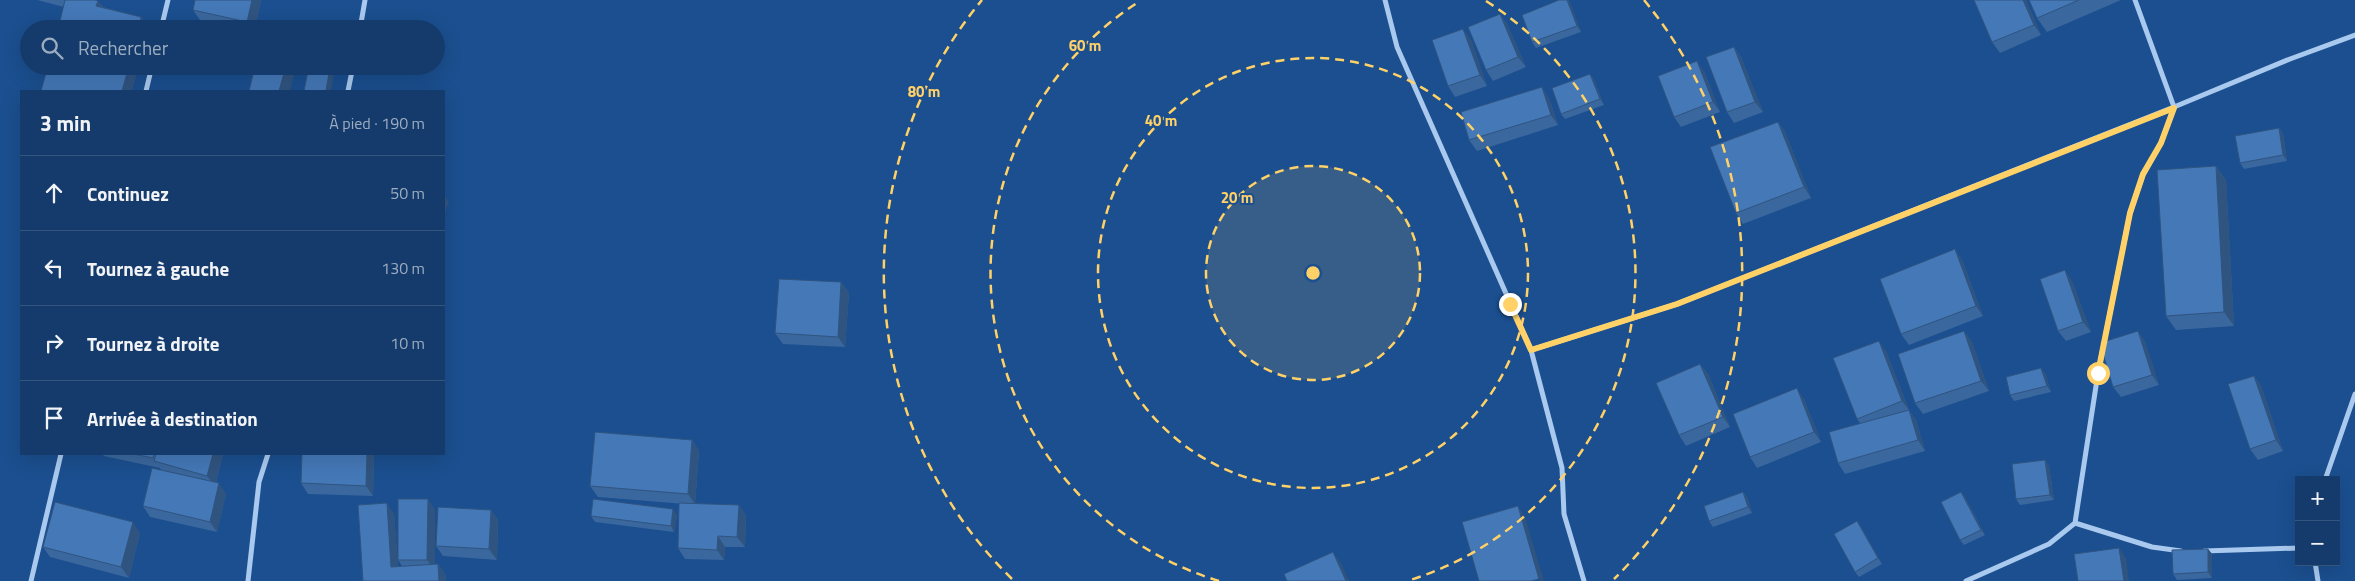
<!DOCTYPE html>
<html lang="fr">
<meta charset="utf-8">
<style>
body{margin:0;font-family:"Titillium Web",sans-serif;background:#214673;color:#f1f3f6}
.controls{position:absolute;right:15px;bottom:15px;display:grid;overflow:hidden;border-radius:0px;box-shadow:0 5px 20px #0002}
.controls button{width:45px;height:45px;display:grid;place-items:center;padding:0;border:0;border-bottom:1px solid #33557e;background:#143b6b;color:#f1f3f6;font:25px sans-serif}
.stop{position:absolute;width:15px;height:15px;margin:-11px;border:4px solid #ffd166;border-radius:50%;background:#fff}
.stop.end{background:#ffd166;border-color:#fff;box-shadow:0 1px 5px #0008}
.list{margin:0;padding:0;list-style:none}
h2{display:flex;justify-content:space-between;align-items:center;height:65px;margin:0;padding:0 20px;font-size:21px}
h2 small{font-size:16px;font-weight:400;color:#9dadc1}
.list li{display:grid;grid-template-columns:32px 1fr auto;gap:15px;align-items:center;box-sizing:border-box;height:75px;padding:0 20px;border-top:1px solid #33557e}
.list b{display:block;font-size:19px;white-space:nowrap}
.list em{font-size:16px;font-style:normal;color:#9dadc1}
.icon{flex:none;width:28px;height:28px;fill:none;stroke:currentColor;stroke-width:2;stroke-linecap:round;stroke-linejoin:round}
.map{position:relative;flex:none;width:2355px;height:581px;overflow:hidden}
.search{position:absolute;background:#143b6b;box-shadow:0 5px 20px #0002;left:20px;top:20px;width:425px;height:55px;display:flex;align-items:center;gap:12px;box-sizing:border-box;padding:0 18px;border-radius:28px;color:#9dadc1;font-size:19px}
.panel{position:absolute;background:#143b6b;box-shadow:0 5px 20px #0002;left:20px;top:90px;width:425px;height:365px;border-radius:0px}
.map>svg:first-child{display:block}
</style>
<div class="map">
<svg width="2355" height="581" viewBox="0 0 2355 581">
<rect width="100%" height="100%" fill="#1b4f8f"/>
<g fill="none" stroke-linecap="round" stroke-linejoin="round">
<!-- street -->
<path stroke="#a9c9ee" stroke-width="5" d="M 1385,0 L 1397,47 L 1531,350
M 161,29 L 168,0
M 360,29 L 365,0
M 146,91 L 152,66
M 348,91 L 353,66
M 2325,480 L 2355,394
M 2075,523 L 2152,547 L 2181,551
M 2204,551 L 2299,548
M 2315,562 L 2318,581
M 31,581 L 61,454
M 248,581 L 259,482 L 268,454
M 1584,581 L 1564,514 L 1562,468 L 1531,350 L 1677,304 L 2174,107 L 2290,59 L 2355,35
M 1966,581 L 2049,544 L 2075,523 L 2098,373 L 2130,213 L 2143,175 L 2161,143 L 2174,107 L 2135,0"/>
</g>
<!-- wall -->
<path fill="#3a679d" d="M 37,0 L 95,0 L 98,1 L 103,7 L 141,17 L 149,28 L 149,29 L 58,29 L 64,7 Z
M 261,0 L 255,29 L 237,29 L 200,20 L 193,10 Z
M 1559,0 L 1568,0 L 1570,3 L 1581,32 L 1536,48 L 1532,42 Z
M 1974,0 L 2026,0 L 2041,35 L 2000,53 L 1992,42 Z
M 2029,0 L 2121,0 L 2047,32 L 2037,18 Z
M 1500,14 L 1507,24 L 1526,67 L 1493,81 L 1486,70 Z
M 1471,40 L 1487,86 L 1455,97 L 1448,86 Z
M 1734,47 L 1741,57 L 1763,112 L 1734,123 L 1727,112 Z
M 1704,71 L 1720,112 L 1681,127 L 1674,117 Z
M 1590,74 L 1594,80 L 1604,105 L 1565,119 L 1561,114 Z
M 1549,98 L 1558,125 L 1477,151 L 1469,140 Z
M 1778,122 L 1785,132 L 1811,198 L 1743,224 L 1736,213 Z
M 2279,128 L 2283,134 L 2287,161 L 2244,169 L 2240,163 Z
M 2216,166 L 2226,180 L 2234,326 L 2176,330 L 2166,316 Z
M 1962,260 L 1983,316 L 1909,345 L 1901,334 Z
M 2072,281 L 2091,332 L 2066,341 L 2058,331 Z
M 841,282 L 849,293 L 845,347 L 783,344 L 775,333 Z
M 1964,331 L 1972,342 L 1989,391 L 1923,414 L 1915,403 Z
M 2138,331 L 2145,342 L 2159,385 L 2121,397 L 2113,387 Z
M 1886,351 L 1909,410 L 1916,420 L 1925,451 L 1845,474 L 1838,463 L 1860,423 L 1857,419 Z
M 1700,364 L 1708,374 L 1730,427 L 1686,446 L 1679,435 Z
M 2045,373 L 2051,392 L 2014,401 L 2010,395 Z
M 2254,376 L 2261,386 L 2283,451 L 2258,460 L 2250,449 Z
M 1804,399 L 1821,442 L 1757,468 L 1750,457 Z
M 692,440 L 699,451 L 695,504 L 739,505 L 746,516 L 745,547 L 725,547 L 724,560 L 685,559 L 678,548 L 685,504 L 598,497 L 590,486 Z
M 102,454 L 223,454 L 216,483 L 226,494 L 217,532 L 150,517 L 143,506 L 161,470 L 160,468 L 104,456 Z
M 374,454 L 373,496 L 308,494 L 301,483 Z
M 2045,460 L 2049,466 L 2054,500 L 2020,505 L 2016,499 Z
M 1743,492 L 1747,497 L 1752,513 L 1713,527 L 1709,521 Z
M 1961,492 L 1965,497 L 1985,535 L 1964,545 L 1960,540 Z
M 435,510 L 435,564 L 438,564 L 445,574 L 446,581 L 363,581 L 394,514 L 398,566 L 402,566 L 398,560 Z
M 491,510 L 498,520 L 497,560 L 443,556 L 436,546 Z
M 677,515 L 674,532 L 595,522 L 591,516 Z
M 1857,521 L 1882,564 L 1859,577 L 1855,572 Z
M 140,533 L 129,578 L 50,557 L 43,547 Z
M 2208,549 L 2212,554 L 2212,578 L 2177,580 L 2173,574 Z"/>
<!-- shaded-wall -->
<path fill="#305480" d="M 252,0 L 261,0 L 255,29 L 251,29 L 247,22 Z
M 1567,0 L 1570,3 L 1581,32 L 1577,26 Z
M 2023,0 L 2026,0 L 2041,35 L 2034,25 Z
M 98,1 L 105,11 L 96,6 Z
M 1500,14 L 1507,24 L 1526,67 L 1518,57 Z
M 141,17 L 149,28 L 149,29 L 138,29 Z
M 1463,29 L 1471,40 L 1487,86 L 1480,75 Z
M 1734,47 L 1741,57 L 1763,112 L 1755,102 Z
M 1697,61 L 1704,71 L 1720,112 L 1713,102 Z
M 129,66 L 139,66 L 132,91 L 122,91 Z
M 286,66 L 296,66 L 290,91 L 279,91 Z
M 330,67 L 334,73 L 331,91 L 326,91 Z
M 1590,74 L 1594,80 L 1604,105 L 1600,99 Z
M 1542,87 L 1549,98 L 1558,125 L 1551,115 Z
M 1778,122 L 1785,132 L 1811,198 L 1804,187 Z
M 2279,128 L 2283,134 L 2287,161 L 2283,155 Z
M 2216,166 L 2226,180 L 2234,326 L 2224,312 Z
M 444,195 L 449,202 L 444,214 Z
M 1955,249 L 1962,260 L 1983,316 L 1976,306 Z
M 2065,270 L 2072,281 L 2091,332 L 2083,322 Z
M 841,282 L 849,293 L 845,347 L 838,337 Z
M 1964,331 L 1972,342 L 1989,391 L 1981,381 Z
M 2138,331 L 2145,342 L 2159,385 L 2152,375 Z
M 1879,341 L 1886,351 L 1909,410 L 1916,420 L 1925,451 L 1918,440 L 1909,410 L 1902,401 Z
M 1700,364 L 1708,374 L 1730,427 L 1723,417 Z
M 2041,368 L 2045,373 L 2051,392 L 2047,386 Z
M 2254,376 L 2261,386 L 2283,451 L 2276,440 Z
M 1797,388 L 1804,399 L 1821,442 L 1814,432 Z
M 692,440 L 699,451 L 695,504 L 688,494 Z
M 213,454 L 223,454 L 215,486 L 207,476 Z
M 367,454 L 374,454 L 373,496 L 366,486 Z
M 2045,460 L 2049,466 L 2054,500 L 2050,495 Z
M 219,483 L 226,494 L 217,532 L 210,522 Z
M 1743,492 L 1747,497 L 1752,513 L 1748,507 Z
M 1961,492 L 1965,497 L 1985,535 L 1981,530 Z
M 428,499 L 435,510 L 435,570 L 427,560 Z
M 387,503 L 394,514 L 399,577 L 391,567 Z
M 739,505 L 746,516 L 745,547 L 737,537 Z
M 1518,506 L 1525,517 L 1544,581 L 1541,581 L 1539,579 Z
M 673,509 L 677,515 L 674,532 L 671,526 Z
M 491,510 L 498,520 L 497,560 L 489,549 Z
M 1857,521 L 1861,526 L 1882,564 L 1878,558 Z
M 133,522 L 140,533 L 129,578 L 121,567 Z
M 718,536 L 725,547 L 724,560 L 717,550 Z
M 2119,548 L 2126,558 L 2129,581 L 2124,581 Z
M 2208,549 L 2212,554 L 2212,578 L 2208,572 Z
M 1333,552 L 1341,563 L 1349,581 L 1346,581 Z
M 438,564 L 445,574 L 446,581 L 439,581 Z"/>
<!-- building -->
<path fill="#4478b7" stroke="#305480" d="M 65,0 L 95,0 L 98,1 L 96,6 L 141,17 L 138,29 L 58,29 Z
M 195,0 L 252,0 L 247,22 L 193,10 Z
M 1559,0 L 1567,0 L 1577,26 L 1532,42 L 1522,15 Z
M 1974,0 L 2023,0 L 2034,25 L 1992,42 Z
M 2029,0 L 2079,0 L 2037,18 Z
M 1500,14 L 1518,57 L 1486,70 L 1468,27 Z
M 1463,29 L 1480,75 L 1448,86 L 1432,40 Z
M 1734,47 L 1755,102 L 1727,112 L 1706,57 Z
M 1697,61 L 1713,102 L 1674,117 L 1658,76 Z
M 48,66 L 129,66 L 122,91 L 41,91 Z
M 255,66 L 286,66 L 279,91 L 249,91 Z
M 309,66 L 323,66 L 330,67 L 326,91 L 304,91 Z
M 1590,74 L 1600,99 L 1561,114 L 1552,88 Z
M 1542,87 L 1551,115 L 1469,140 L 1461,112 Z
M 1778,122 L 1804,187 L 1736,213 L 1710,147 Z
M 2279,128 L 2283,155 L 2240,163 L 2235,136 Z
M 2216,166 L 2224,312 L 2166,316 L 2157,170 Z
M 1955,249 L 1976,306 L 1901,334 L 1880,279 Z
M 2065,270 L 2083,322 L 2058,331 L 2040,279 Z
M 779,279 L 841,282 L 838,337 L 775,333 Z
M 1964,331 L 1981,381 L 1915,403 L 1898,354 Z
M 2138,331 L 2152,375 L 2113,387 L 2100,343 Z
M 1879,341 L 1902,401 L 1857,419 L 1833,358 Z
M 1700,364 L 1723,417 L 1679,435 L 1656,383 Z
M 2041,368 L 2047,386 L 2010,395 L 2006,377 Z
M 2254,376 L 2276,440 L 2250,449 L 2228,384 Z
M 1797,388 L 1814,432 L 1750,457 L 1733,414 Z
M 1909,410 L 1918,440 L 1838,463 L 1829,432 Z
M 595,432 L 692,440 L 688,494 L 590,486 Z
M 134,454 L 154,454 L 153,458 Z
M 156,454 L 213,454 L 207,476 L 154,461 Z
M 302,454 L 367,454 L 366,486 L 301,483 Z
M 2045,460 L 2050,495 L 2016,499 L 2012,464 Z
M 152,468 L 219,483 L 210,522 L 143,506 Z
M 1743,492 L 1748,507 L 1709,521 L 1704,506 Z
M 1961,492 L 1981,530 L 1960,540 L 1941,502 Z
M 398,499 L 428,499 L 427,560 L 398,560 Z
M 593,499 L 673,509 L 671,526 L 591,516 Z
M 55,502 L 133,522 L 121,567 L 43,547 Z
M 387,503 L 391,567 L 438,564 L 439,581 L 363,581 L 358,505 Z
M 679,503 L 739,505 L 737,537 L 718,536 L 717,550 L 678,548 Z
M 1518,506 L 1539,579 L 1531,581 L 1479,581 L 1462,522 Z
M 438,507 L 491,510 L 489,549 L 436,546 Z
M 1857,521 L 1878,558 L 1855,572 L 1834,534 Z
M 2119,548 L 2124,581 L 2078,581 L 2074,554 Z
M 2208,549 L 2208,572 L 2173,574 L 2172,550 Z
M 1333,552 L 1346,581 L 1287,581 L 1284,574 Z"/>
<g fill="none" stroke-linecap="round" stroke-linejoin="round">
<!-- route -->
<path stroke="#ffd166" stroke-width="6" d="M 1510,304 L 1531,350 L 1677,304 L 2174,108 L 2161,143 L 2143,174 L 2130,213 L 2098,373"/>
</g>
<!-- distance rings -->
<circle cx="1313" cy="273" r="107" fill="#ffd166" fill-opacity=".12"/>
<g fill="none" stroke="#ffd166" stroke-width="2.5" stroke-dasharray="9 6">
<circle cx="1313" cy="273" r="107"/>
<circle cx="1313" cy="273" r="215"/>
<path d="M1219 581A322 322 0 0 1 1140 1M1486 1A322 322 0 0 1 1407 581"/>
<path d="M1012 579A429 429 0 0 1 982 0M1644 0A429 429 0 0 1 1614 579"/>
</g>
<circle cx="1313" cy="273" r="8" fill="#ffd166" stroke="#1b4f8f" stroke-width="2.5"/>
<g font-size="15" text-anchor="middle" font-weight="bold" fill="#ffd166" stroke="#1b4f8f" stroke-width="4" stroke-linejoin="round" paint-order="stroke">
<text x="1085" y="51">60 m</text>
<text x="924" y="97">80 m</text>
<text x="1161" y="126">40 m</text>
<text x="1237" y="203">20 m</text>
</g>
</svg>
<div class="controls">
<button>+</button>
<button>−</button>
</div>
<div class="stop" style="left:2098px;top:373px"></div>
<div class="stop end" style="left:1510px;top:304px"></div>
<div class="search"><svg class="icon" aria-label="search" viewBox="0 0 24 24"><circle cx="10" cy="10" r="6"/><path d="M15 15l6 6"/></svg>Rechercher</div>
<section class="panel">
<h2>3 min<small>À pied · 190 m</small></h2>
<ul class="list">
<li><svg class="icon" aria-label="ahead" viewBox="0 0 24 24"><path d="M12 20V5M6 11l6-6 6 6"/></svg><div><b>Continuez</b></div><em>50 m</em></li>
<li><svg class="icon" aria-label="left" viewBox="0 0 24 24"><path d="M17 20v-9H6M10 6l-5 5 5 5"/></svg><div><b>Tournez à gauche</b></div><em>130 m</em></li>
<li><svg class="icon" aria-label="right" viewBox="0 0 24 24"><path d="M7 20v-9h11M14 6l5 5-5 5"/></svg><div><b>Tournez à droite</b></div><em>10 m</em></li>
<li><svg class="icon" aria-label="arrive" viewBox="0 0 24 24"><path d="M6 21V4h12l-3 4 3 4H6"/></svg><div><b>Arrivée à destination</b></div></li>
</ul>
</section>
</div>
